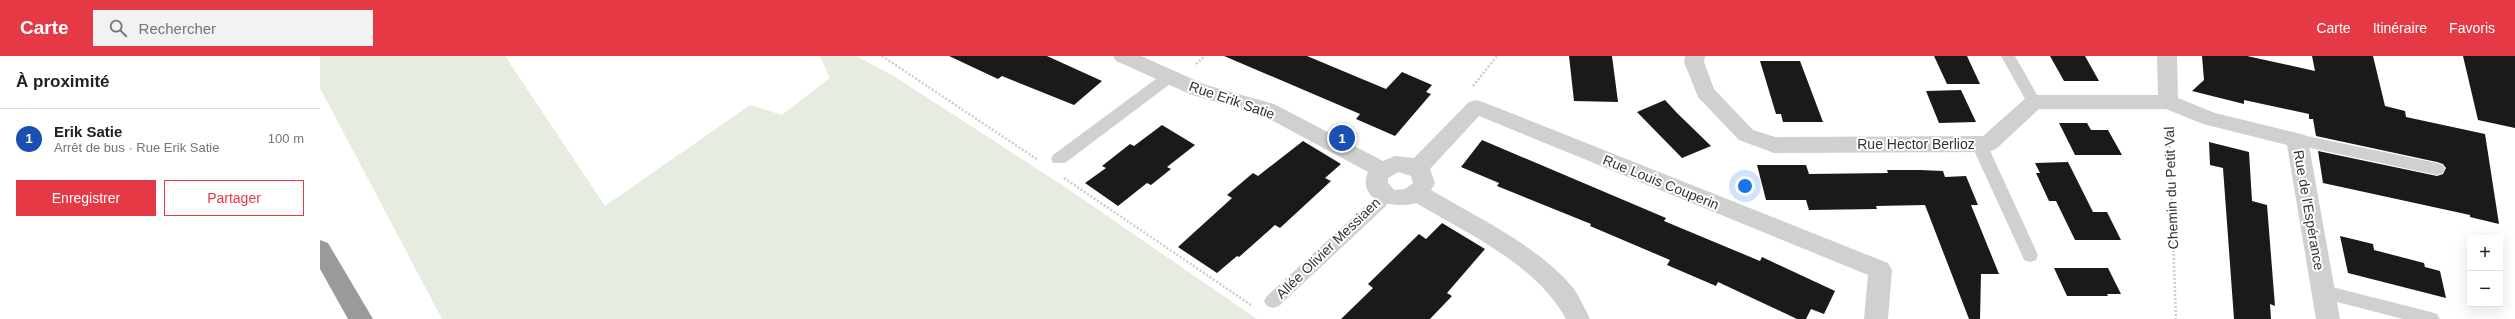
<!DOCTYPE html>
<html lang="fr">
<meta charset="utf-8">
<style>
body{margin:0;font-family:Arial,sans-serif;background:#f2f2f2;color:#202124}
.controls{position:absolute;right:12px;bottom:12px;display:grid;overflow:hidden;border-radius:0px;box-shadow:0 4px 16px #0002}
.controls button{width:36px;height:36px;display:grid;place-items:center;padding:0;border:0;border-bottom:1px solid #e0e0e0;background:#fff;color:#202124;font:20px sans-serif}
.you{position:absolute;left:1425px;top:130px;width:14px;height:14px;margin:-10px;border:3px solid #fff;border-radius:50%;background:#1a73e8;box-shadow:0 0 0 6px #1a73e833}
.badge{display:grid;place-items:center;width:26px;height:26px;border-radius:50%;background:#e63946;color:#fff;font-size:13px;font-weight:700}
.pin{position:absolute;translate:-50% -50%;border:2px solid #fff;box-shadow:0 1px 4px #0006}
.list{margin:0;padding:0;list-style:none}
h2{display:flex;justify-content:space-between;align-items:center;height:52px;margin:0;padding:0 16px;font-size:17px}
h2 small{font-size:13px;font-weight:400;color:#757577}
.list li{display:grid;grid-template-columns:26px 1fr auto;gap:12px;align-items:center;box-sizing:border-box;height:60px;padding:0 16px;border-top:1px solid #e0e0e0}
.list b{display:block;font-size:15px;white-space:nowrap}
.list p{margin:0;font-size:13px;white-space:nowrap;color:#757577}
.list em{font-size:13px;font-style:normal;color:#757577}
.actions{display:flex;gap:8px;padding:12px 16px}
.actions a{flex:1;padding:9px 0;border:1px solid #e63946;border-radius:0px;text-align:center;font-size:14px;color:#e63946}
.actions .main{background:#e63946;color:#fff}
.icon{flex:none;width:22px;height:22px;fill:none;stroke:currentColor;stroke-width:2;stroke-linecap:round;stroke-linejoin:round}
.map{position:relative;flex:none;width:2195px;height:263px;overflow:hidden}
header{display:flex;align-items:center;gap:24px;box-sizing:border-box;height:56px;padding:0 20px;background:#e63946;color:#fff}
header strong{font-size:19px}
nav{display:flex;gap:22px;margin-inline-start:auto;font-size:14px}
.search{width:280px;height:36px;background:#f2f2f2;display:flex;align-items:center;gap:10px;box-sizing:border-box;padding:0 14px;border-radius:0px;color:#757577;font-size:15px}
main{display:flex}
aside{flex:1;background:#fff}
.map>svg:first-child{display:block}
</style>
<header>
<strong>Carte</strong>
<div class="search"><svg class="icon" aria-label="search" viewBox="0 0 24 24"><circle cx="10" cy="10" r="6"/><path d="M15 15l6 6"/></svg>Rechercher</div>
<nav><a>Carte</a><a>Itinéraire</a><a>Favoris</a></nav>
</header>
<main>
<aside>
<h2>À proximité<small></small></h2>
<ul class="list">
<li><span class="badge" style="background:#1a4fb4">1</span><div><b>Erik Satie</b><p>Arrêt de bus · Rue Erik Satie</p></div><em>100 m</em></li>
</ul>
<div class="actions"><a class="main">Enregistrer</a><a>Partager</a></div>
</aside>
<div class="map">
<svg width="2195" height="263" viewBox="0 0 2195 263">
<rect width="100%" height="100%" fill="#fff"/>
<!-- green -->
<path fill="#e6ecdf" d="M 0,0 L 185,0 L 285,150 L 430,49 L 462,59 L 510,22 L 500,0 L 536,0 L 572,19 L 748,133 L 937,263 L 122,263 L 0,32 Z"/>
<!-- building -->
<path fill="#1a1a1a" d="M 629,0 L 727,0 L 782,25 L 754,49 L 682,20 L 678,23 Z
M 904,0 L 987,0 L 1066,33 L 1082,16 L 1112,29 L 1106,36 L 1111,38 L 1075,80 L 1036,63 L 1040,58 Z
M 1249,0 L 1292,0 L 1298,46 L 1254,45 Z
M 1614,0 L 1647,0 L 1660,28 L 1627,28 Z
M 1730,0 L 1765,0 L 1779,25 L 1744,25 Z
M 1882,0 L 1927,0 L 1995,15 L 1992,0 L 2053,0 L 2065,50 L 2085,55 L 2086,61 L 2165,78 L 2179,168 L 2150,161 L 2150,159 L 2003,127 L 1998,95 L 2117,120 L 2123,118 L 2126,112 L 2123,108 L 2117,106 L 1996,80 L 1993,63 L 1989,63 L 1989,58 L 1924,44 L 1924,48 L 1872,35 L 1884,24 Z
M 2143,0 L 2195,0 L 2195,72 L 2158,64 Z
M 1440,5 L 1480,5 L 1503,66 L 1463,66 L 1461,58 L 1456,58 Z
M 1641,34 L 1656,66 L 1619,67 L 1606,35 Z
M 1345,44 L 1357,57 L 1391,90 L 1362,102 L 1317,56 Z
M 1739,67 L 1767,67 L 1771,74 L 1788,74 L 1802,99 L 1755,99 Z
M 842,69 L 875,89 L 847,111 L 851,113 L 831,129 L 827,127 L 798,150 L 765,127 L 786,112 L 782,110 L 810,88 L 814,90 Z
M 1162,84 L 1346,162 L 1344,165 L 1440,205 L 1442,201 L 1515,235 L 1504,258 L 1491,253 L 1486,263 L 1477,263 L 1398,226 L 1396,230 L 1347,209 L 1350,204 L 1270,170 L 1271,168 L 1177,130 L 1179,127 L 1141,111 Z
M 983,85 L 1021,108 L 1005,122 L 1011,125 L 960,172 L 955,169 L 919,201 L 917,200 L 897,217 L 858,191 L 912,142 L 907,139 L 933,117 L 938,120 Z
M 1889,86 L 1929,96 L 1932,145 L 1947,149 L 1955,250 L 1950,248 L 1951,263 L 1914,263 L 1903,112 L 1890,109 Z
M 1748,106 L 1773,156 L 1787,156 L 1801,184 L 1755,184 L 1736,145 L 1729,145 L 1716,117 L 1720,117 L 1715,107 Z
M 1437,109 L 1486,109 L 1489,118 L 1568,117 L 1567,114 L 1600,114 L 1623,115 L 1625,121 L 1646,120 L 1658,149 L 1651,149 L 1679,218 L 1661,218 L 1660,263 L 1649,263 L 1605,149 L 1556,150 L 1557,153 L 1489,154 L 1486,144 L 1446,144 Z
M 1122,167 L 1165,193 L 1127,237 L 1132,240 L 1110,263 L 1021,263 L 1053,232 L 1048,228 L 1099,178 L 1106,183 Z
M 2020,180 L 2053,188 L 2054,194 L 2104,207 L 2105,211 L 2120,215 L 2126,242 L 2028,217 Z
M 1734,212 L 1788,212 L 1801,238 L 1787,238 L 1788,240 L 1747,240 Z"/>
<g fill="none" stroke-linecap="round" stroke-linejoin="round">
<!-- path -->
<path stroke="#cdcdcd" stroke-width="2.5" stroke-dasharray="2 2" stroke-linecap="butt" d="M 562,0 L 718,104
M 876,8 L 885,0
M 1153,30 L 1177,0
M 1849,70 L 1856,263
M 744,122 L 931,249"/>
<!-- lane -->
<path fill="#d0d0d0" fill-rule="evenodd" d="M 1681,0 L 1695,0 L 1721,46 L 1719,50 L 1709,50 Z
M 849,16 L 856,21 L 854,25 L 745,107 L 733,107 L 731,103 L 733,99 L 844,17 Z
M 1977,78 L 2117,107 L 2123,109 L 2125,113 L 2123,117 L 2117,119 L 1972,88 L 1969,84 L 1972,80 Z
M 1659,82 L 1664,84 L 1667,88 L 1718,199 L 1716,204 L 1710,206 L 1704,204 L 1702,199 L 1651,88 L 1654,84 Z
M 1064,132 L 1070,134 L 1072,138 L 1066,150 L 959,250 L 953,252 L 947,250 L 944,245 L 947,240 L 1054,142 L 1058,134 Z
M 2004,229 L 2111,256 L 2117,258 L 2120,263 L 2083,263 L 1998,241 L 1995,236 L 1998,231 Z"/>
<!-- street -->
<path fill="#d0d0d0" fill-rule="evenodd" d="M 793,0 L 821,0 L 886,29 L 954,48 L 1063,105 L 1075,100 L 1094,102 L 1149,46 L 1156,44 L 1163,46 L 1568,207 L 1572,214 L 1568,263 L 1544,263 L 1548,219 L 1159,60 L 1110,113 L 1115,127 L 1111,134 C 1158,162 1219,190 1254,233 C 1260,242 1265,253 1270,263 L 1246,263 C 1216,208 1148,178 1096,147 C 1076,153 1036,147 1048,116 L 940,58 L 872,39 L 796,5 ZM 1078,116 L 1091,120 L 1093,127 L 1085,133 L 1074,134 L 1068,127 L 1068,122 Z
M 1365,0 L 1385,0 L 1384,6 L 1394,33 L 1433,74 L 1455,81 L 1663,80 L 1707,41 L 1714,39 L 1838,39 L 1837,0 L 1857,0 L 1858,42 L 1895,57 L 1985,79 L 1988,84 L 2020,263 L 1996,263 L 1967,89 L 1883,68 L 1846,53 L 1719,53 L 1676,93 L 1668,96 L 1454,97 L 1419,84 L 1378,41 L 1364,6 Z"/>
<!-- highway -->
<path fill="#9a9a9a" fill-rule="evenodd" d="M 0,184 L 8,187 L 53,263 L 28,263 L 0,213 Z"/>
</g>
<g text-anchor="middle" dominant-baseline="central" stroke-width="4" stroke-linejoin="round" paint-order="stroke">
<!-- street labels -->
<g font-size="14" fill="#333" stroke="#fff">
<text transform="translate(912 44) rotate(19)">Rue Erik Satie</text>
<text x="1596" y="88">Rue Hector Berlioz</text>
<text transform="translate(1341 126) rotate(22)">Rue Louis Couperin</text>
<text transform="translate(1851 132) rotate(-92)">Chemin du Petit Val</text>
<text transform="translate(1989 154) rotate(80)">Rue de l'Espérance</text>
<text transform="translate(1008 192) rotate(-44)">Allée Olivier Messiaen</text>
</g>
</g>
</svg>
<div class="controls">
<button>+</button>
<button>−</button>
</div>
<div class="you"></div>
<div class="pin badge" style="left:1022px;top:82px;background:#1a4fb4">1</div>
</div>
</main>
